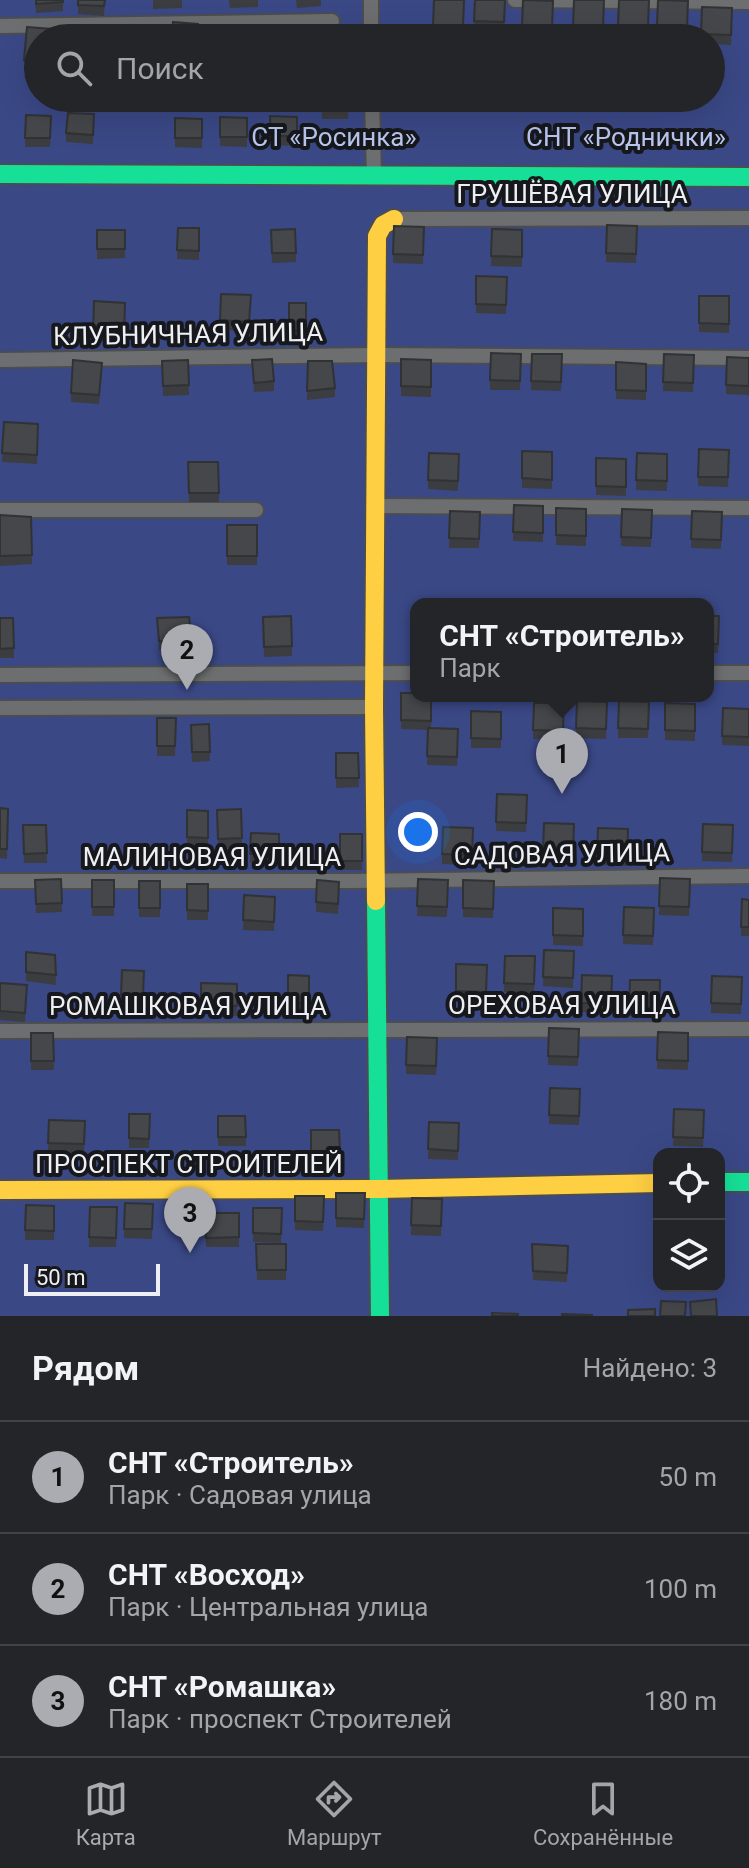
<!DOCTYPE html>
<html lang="ru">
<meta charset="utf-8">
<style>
body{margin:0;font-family:Roboto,sans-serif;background:#303134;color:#f1f3f6}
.controls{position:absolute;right:24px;bottom:24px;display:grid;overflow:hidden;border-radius:16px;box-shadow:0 8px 32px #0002}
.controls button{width:72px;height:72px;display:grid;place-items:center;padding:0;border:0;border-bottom:2px solid #414245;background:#242528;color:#f1f3f6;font:40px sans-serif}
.scale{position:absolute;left:24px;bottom:20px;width:136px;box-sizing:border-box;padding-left:8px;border:4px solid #edeff4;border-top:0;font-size:22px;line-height:28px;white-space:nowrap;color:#edeff4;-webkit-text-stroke:6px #17181b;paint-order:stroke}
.you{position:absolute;left:418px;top:832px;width:28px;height:28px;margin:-20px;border:6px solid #fff;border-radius:50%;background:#1a73e8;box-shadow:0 0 0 12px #1a73e833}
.badge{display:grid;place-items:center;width:52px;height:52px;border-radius:50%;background:#abacb1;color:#111;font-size:26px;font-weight:700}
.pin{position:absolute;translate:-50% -66px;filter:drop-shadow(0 2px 4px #0008)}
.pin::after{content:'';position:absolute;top:42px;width:28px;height:24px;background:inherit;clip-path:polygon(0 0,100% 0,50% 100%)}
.popup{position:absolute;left:410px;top:598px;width:304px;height:104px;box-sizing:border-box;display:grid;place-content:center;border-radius:16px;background:#242528;filter:drop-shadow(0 2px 6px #0005);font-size:26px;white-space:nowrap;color:#a3a5a8}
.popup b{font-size:30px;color:#f1f3f6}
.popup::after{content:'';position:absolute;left:50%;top:100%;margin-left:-16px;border:16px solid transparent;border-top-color:#242528}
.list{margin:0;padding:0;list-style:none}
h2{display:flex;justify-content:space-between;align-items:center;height:104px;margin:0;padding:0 32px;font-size:34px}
h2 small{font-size:26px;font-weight:400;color:#a3a5a8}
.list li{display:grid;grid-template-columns:52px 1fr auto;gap:24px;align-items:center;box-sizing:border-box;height:112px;padding:0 32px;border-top:2px solid #414245}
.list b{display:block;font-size:30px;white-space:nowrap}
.list p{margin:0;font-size:26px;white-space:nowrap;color:#a3a5a8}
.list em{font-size:26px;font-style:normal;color:#a3a5a8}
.icon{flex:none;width:44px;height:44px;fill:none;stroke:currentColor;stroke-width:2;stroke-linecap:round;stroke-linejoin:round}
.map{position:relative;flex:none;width:749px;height:1316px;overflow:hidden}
.search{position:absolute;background:#242528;box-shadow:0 8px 32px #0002;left:24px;right:24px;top:24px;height:88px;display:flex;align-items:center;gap:20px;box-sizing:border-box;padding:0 28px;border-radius:44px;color:#a3a5a8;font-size:30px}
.sheet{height:440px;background:#242528}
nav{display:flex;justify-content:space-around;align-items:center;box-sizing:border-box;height:112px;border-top:2px solid #414245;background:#242528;font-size:22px;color:#a3a5a8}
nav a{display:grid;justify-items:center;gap:4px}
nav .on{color:#abacb1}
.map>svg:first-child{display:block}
</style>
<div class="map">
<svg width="749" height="1316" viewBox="0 0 749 1316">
<rect width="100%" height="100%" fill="#303135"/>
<!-- green -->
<path fill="#3a4886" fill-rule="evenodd" d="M 0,0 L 749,0 L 749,1316 L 0,1316 ZM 38,38 L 711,38 L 711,98 L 38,98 ZM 416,604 L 708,604 L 708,696 L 416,696 ZM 659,1154 L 719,1154 L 719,1286 L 659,1286 Z"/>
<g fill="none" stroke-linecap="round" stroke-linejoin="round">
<defs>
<path id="street" d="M 371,0 L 371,38
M 515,0 L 749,2
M 0,26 L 332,21
M 372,98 L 374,176
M 394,219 L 749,218
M 0,360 L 376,355 L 749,358
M 376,506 L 749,508
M 0,510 L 256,510
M 708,673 L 749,673
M 0,675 L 416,673
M 0,708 L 374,707
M 0,881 L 353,881 L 749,876
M 0,1031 L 749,1029"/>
<path id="fast" d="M 0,174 L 749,177
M 376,901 L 380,1316
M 719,1182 L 749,1182"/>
<path id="slow" d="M 376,901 L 374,707 L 377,236 L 383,225 L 394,219
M 0,1190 L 379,1189 L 659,1183"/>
</defs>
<!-- street casing -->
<use href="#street" stroke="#4b4d50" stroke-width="18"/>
<!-- fast casing -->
<use href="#fast" stroke="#4b4d50" stroke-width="22"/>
<!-- slow casing -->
<use href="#slow" stroke="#4b4d50" stroke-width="22"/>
<!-- street -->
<use href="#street" stroke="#6d6e70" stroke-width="14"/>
<!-- fast -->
<use href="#fast" stroke="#16e098" stroke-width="18"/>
<!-- slow -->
<use href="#slow" stroke="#ffcf43" stroke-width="18"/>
</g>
<!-- wall -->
<path fill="#3c3d40" d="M 35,0 L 63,0 L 63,11 L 36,13 Z
M 78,0 L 105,0 L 104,16 L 78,14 Z
M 153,0 L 182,0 L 182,8 L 153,9 Z
M 229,0 L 258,0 L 258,7 L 230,8 Z
M 296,0 L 321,0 L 321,6 L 297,8 Z
M 434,0 L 464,0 L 463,37 L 433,36 Z
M 475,0 L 505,0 L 504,31 L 474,30 Z
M 523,0 L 553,1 L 552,38 L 522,37 Z
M 574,0 L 604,0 L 603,36 L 573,35 Z
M 619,0 L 649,0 L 648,36 L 618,35 Z
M 658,0 L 688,1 L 687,37 L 657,36 Z
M 702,7 L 732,8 L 731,45 L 711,44 L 711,38 L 701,38 Z
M 27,27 L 52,29 L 52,38 L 38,38 L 38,71 L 24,70 Z
M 321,98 L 349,98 L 348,119 L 322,119 Z
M 94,114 L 93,144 L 66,142 L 66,133 Z
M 26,115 L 51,116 L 50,147 L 25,147 Z
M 270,116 L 297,117 L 297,146 L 271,145 Z
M 220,117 L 247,118 L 247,147 L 220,146 Z
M 175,118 L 202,119 L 202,148 L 175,147 Z
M 607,225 L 637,226 L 636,263 L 606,262 Z
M 394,226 L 424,227 L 423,264 L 393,263 Z
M 178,228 L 199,228 L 199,260 L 177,259 Z
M 295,229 L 296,262 L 272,263 L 271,230 Z
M 492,229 L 522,230 L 522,267 L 491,266 Z
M 97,230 L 125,230 L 125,258 L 97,259 Z
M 476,276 L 507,277 L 506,314 L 476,313 Z
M 221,294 L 251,295 L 249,331 L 220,330 Z
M 729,296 L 729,333 L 699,332 L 699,323 Z
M 94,301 L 125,303 L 124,342 L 93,341 Z
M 289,303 L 306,303 L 306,340 L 289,340 Z
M 521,354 L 520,390 L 490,390 L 490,380 Z
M 562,354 L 561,391 L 531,390 L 531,381 Z
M 664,354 L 694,355 L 693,392 L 663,391 Z
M 727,357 L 749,358 L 749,395 L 726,394 Z
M 401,359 L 431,360 L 431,397 L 401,396 Z
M 188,360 L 189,395 L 163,396 L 162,361 Z
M 252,360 L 274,381 L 274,391 L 254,392 Z
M 308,361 L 335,388 L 335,397 L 307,400 Z
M 616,362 L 646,364 L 646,400 L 616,399 Z
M 102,372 L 99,404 L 71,402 L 71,393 Z
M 4,422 L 38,424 L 37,464 L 2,462 Z
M 699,449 L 729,450 L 728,487 L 698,486 Z
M 522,451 L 552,452 L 552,489 L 522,488 Z
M 637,453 L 667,454 L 667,491 L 636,490 Z
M 459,454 L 458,491 L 428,489 L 428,480 Z
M 596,458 L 626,459 L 626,496 L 596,495 Z
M 188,462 L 218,462 L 219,502 L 189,502 Z
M 514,505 L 543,506 L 543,542 L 513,541 Z
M 556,508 L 586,509 L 586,546 L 556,545 Z
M 622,509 L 652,510 L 651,547 L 621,546 Z
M 450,511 L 480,512 L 479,548 L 449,548 Z
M 692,511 L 722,512 L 721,549 L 691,548 Z
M 0,515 L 31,517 L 32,564 L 0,566 Z
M 227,525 L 257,525 L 257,565 L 227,565 Z
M 708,616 L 719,616 L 718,653 L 708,653 Z
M 263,617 L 292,646 L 292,656 L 264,657 Z
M 0,618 L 13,618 L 14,658 L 0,658 Z
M 157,618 L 192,642 L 192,652 L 159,650 Z
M 401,693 L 432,696 L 431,728 L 458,729 L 457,766 L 427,765 L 428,730 L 401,729 Z
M 577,701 L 607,702 L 606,739 L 576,738 Z
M 619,701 L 649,702 L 648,738 L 618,738 Z
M 534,703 L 564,703 L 563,740 L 533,739 Z
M 665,703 L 695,704 L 695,741 L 665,740 Z
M 723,708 L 749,709 L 749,746 L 722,745 Z
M 471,711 L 501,712 L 501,748 L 471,748 Z
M 157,718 L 176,718 L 175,756 L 157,756 Z
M 209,724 L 210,761 L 192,762 L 191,725 Z
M 336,753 L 358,753 L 359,787 L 336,788 Z
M 497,794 L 527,795 L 526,832 L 496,831 Z
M 0,808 L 8,809 L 7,859 L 0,858 Z
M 241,809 L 242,847 L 218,848 L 217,810 Z
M 187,810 L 208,811 L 208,847 L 187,847 Z
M 574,824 L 573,861 L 543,860 L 543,851 Z
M 23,825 L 46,825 L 47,863 L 24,863 Z
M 733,825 L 732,862 L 702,861 L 702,852 Z
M 443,827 L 473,828 L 472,865 L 442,864 Z
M 628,829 L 627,866 L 597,865 L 597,855 Z
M 251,833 L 279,834 L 279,864 L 250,863 Z
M 340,834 L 362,834 L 362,870 L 340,870 Z
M 660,878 L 690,879 L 689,916 L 659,915 Z
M 61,879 L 62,912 L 36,913 L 35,880 Z
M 418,879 L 448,880 L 447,917 L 417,916 Z
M 92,880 L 114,880 L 114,916 L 92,916 Z
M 463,880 L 494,881 L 493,918 L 463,917 Z
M 139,881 L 160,881 L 160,917 L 139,917 Z
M 187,884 L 208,884 L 208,920 L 187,920 Z
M 339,891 L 338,914 L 316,912 L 316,902 Z
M 244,895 L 275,897 L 274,931 L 243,930 Z
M 749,900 L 749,936 L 741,936 L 741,927 Z
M 624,907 L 654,908 L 653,945 L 623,944 Z
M 553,908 L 583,909 L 583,946 L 553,945 Z
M 544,950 L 574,951 L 573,988 L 543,986 Z
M 26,952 L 55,955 L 56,985 L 26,981 Z
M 505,956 L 535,956 L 534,993 L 504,992 Z
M 456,964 L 487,965 L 486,1002 L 456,1001 Z
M 122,970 L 144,971 L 143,1005 L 121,1004 Z
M 288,975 L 309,976 L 309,1013 L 288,1012 Z
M 582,975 L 612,976 L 611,1013 L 581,1012 Z
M 712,976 L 742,977 L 741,1014 L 711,1013 Z
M 630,980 L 660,980 L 659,1017 L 629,1016 Z
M 0,983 L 27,994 L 25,1022 L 0,1020 Z
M 237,984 L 237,1016 L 201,1014 L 201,1005 Z
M 549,1028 L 579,1029 L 578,1066 L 548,1065 Z
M 658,1032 L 688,1033 L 688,1070 L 657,1069 Z
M 31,1033 L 53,1033 L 54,1070 L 31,1070 Z
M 407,1037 L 437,1038 L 436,1075 L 406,1074 Z
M 550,1088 L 580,1089 L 579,1125 L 549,1124 Z
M 674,1109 L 704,1110 L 703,1147 L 673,1146 Z
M 129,1114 L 150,1114 L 149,1148 L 129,1148 Z
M 218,1116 L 245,1116 L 246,1146 L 218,1146 Z
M 49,1120 L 85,1121 L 84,1154 L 48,1153 Z
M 429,1122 L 459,1123 L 458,1160 L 428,1159 Z
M 311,1130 L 339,1130 L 340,1160 L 311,1160 Z
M 336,1193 L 365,1193 L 364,1228 L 336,1227 Z
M 295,1196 L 324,1196 L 323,1231 L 295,1230 Z
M 412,1198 L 442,1199 L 441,1236 L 411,1235 Z
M 125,1203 L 153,1204 L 152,1239 L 124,1238 Z
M 26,1205 L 54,1206 L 54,1240 L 25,1240 Z
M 90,1207 L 117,1207 L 116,1247 L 89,1247 Z
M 253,1208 L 282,1208 L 281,1243 L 253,1242 Z
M 205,1213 L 239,1213 L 239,1247 L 206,1247 Z
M 719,1219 L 724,1219 L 724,1257 L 719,1257 Z
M 256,1244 L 286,1244 L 286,1280 L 257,1280 Z
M 532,1244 L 568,1246 L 567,1282 L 533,1280 Z"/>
<!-- building -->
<path fill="#46474a" stroke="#313234" stroke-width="2" d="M 36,0 L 63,0 L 63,2 L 36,4 Z
M 78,0 L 105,0 L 104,6 L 78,5 Z
M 434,0 L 464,0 L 463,27 L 433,26 Z
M 475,0 L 505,0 L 504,22 L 474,21 Z
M 523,0 L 553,1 L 552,28 L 522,27 Z
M 574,0 L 604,0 L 603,27 L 573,26 Z
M 619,0 L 649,0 L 648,26 L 618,25 Z
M 658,0 L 688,1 L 687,28 L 657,27 Z
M 702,7 L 732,8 L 731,35 L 701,34 Z
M 173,22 L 198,24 L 197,38 L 171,38 Z
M 27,27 L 52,29 L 52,38 L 38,38 L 38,61 L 24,60 Z
M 224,30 L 224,38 L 208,38 L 207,31 Z
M 321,32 L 339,33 L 339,38 L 320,38 Z
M 322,98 L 349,98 L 348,110 L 322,109 Z
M 68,113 L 94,114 L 93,135 L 66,133 Z
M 26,115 L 51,116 L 50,138 L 25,138 Z
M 270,116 L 297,117 L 297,136 L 271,136 Z
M 220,117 L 247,118 L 247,137 L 220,137 Z
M 175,118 L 202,119 L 202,138 L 175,138 Z
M 607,225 L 637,226 L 636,254 L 606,253 Z
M 394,226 L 424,227 L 423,255 L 393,254 Z
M 178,228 L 199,228 L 199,251 L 177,250 Z
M 295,229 L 296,253 L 272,253 L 271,230 Z
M 492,229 L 522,230 L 522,257 L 491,256 Z
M 97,230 L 125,230 L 125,249 L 97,249 Z
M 476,276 L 507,277 L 506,305 L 476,304 Z
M 221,294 L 251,295 L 249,322 L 220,320 Z
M 699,296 L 729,296 L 729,324 L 699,323 Z
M 94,301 L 125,303 L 124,333 L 93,331 Z
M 289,303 L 306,303 L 306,331 L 289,331 Z
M 491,353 L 521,354 L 520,381 L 490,380 Z
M 532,354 L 562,354 L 561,382 L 531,381 Z
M 664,354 L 694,355 L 693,383 L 663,382 Z
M 727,357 L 749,358 L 749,386 L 726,385 Z
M 272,359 L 274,381 L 254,383 L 252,360 Z
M 401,359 L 431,360 L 431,387 L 401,386 Z
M 73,360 L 102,363 L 99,395 L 71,393 Z
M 188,360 L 189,385 L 163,386 L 162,361 Z
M 308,361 L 332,361 L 335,388 L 307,391 Z
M 616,362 L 646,364 L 646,391 L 616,390 Z
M 4,422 L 38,424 L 37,455 L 2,453 Z
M 699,449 L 729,450 L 728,477 L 698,477 Z
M 522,451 L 552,452 L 552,480 L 522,478 Z
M 429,453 L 459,454 L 458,481 L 428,480 Z
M 637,453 L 667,454 L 667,481 L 636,480 Z
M 596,458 L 626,459 L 626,487 L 596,486 Z
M 188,462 L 218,462 L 219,493 L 189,493 Z
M 514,505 L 543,506 L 543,533 L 513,532 Z
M 556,508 L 586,509 L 586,536 L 556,535 Z
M 622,509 L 652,510 L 651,538 L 621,537 Z
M 450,511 L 480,512 L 479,539 L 449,538 Z
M 692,511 L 722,512 L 721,540 L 691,539 Z
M 0,515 L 31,517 L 32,555 L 0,556 Z
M 227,525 L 257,525 L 257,556 L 227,556 Z
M 291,616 L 292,646 L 264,647 L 263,617 Z
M 708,616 L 719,616 L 718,644 L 708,644 Z
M 189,617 L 192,642 L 159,641 L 157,618 Z
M 0,618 L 13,618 L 14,648 L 0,649 Z
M 401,693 L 416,693 L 416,696 L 431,696 L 431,721 L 401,720 Z
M 577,701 L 607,702 L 606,729 L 576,728 Z
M 619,701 L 649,702 L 648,729 L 618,728 Z
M 534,703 L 564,703 L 563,731 L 533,730 Z
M 665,703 L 695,704 L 695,731 L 665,730 Z
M 723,708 L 749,709 L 749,737 L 722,736 Z
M 471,711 L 501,712 L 501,739 L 471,738 Z
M 157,718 L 176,718 L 175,746 L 157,746 Z
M 209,724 L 210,752 L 192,752 L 191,725 Z
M 428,728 L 458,729 L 457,757 L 427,756 Z
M 336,753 L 358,753 L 359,778 L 336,778 Z
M 497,794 L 527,795 L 526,823 L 496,822 Z
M 0,808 L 8,809 L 7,849 L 0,849 Z
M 241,809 L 242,838 L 218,839 L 217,810 Z
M 187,810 L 208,811 L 208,838 L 187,837 Z
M 544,823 L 574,824 L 573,852 L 543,851 Z
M 703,824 L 733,825 L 732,853 L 702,852 Z
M 23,825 L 46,825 L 47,853 L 24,854 Z
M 443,827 L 473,828 L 472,855 L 442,854 Z
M 598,828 L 628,829 L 627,856 L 597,855 Z
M 251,833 L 279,834 L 279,854 L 250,854 Z
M 340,834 L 362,834 L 362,861 L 340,861 Z
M 660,878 L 690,879 L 689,907 L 659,906 Z
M 61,879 L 62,903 L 36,904 L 35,880 Z
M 418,879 L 448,880 L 447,907 L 417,906 Z
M 92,880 L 114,880 L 114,907 L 92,907 Z
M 317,880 L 339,882 L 338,904 L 316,902 Z
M 463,880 L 494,881 L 493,909 L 463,908 Z
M 139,881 L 160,881 L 160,908 L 139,908 Z
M 187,884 L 208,884 L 208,911 L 187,910 Z
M 244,895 L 275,897 L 274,922 L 243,920 Z
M 742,899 L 749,900 L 749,927 L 741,927 Z
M 624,907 L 654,908 L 653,936 L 623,935 Z
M 553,908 L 583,909 L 583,936 L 553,935 Z
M 544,950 L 574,951 L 573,978 L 543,977 Z
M 26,952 L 55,955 L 56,975 L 26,972 Z
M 505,956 L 535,956 L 534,984 L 504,983 Z
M 456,964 L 487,965 L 486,992 L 456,991 Z
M 122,970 L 144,971 L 143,996 L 121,995 Z
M 288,975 L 309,976 L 309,1003 L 288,1003 Z
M 582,975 L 612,976 L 611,1004 L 581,1003 Z
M 712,976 L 742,977 L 741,1004 L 711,1003 Z
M 630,980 L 660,980 L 659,1008 L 629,1007 Z
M 0,983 L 27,985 L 25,1013 L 0,1011 Z
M 201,983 L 237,984 L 237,1006 L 201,1005 Z
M 549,1028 L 579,1029 L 578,1057 L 548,1056 Z
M 658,1032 L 688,1033 L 688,1061 L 657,1060 Z
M 31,1033 L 53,1033 L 54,1061 L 31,1061 Z
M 407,1037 L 437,1038 L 436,1066 L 406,1065 Z
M 550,1088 L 580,1089 L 579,1116 L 549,1115 Z
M 674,1109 L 704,1110 L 703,1138 L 673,1137 Z
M 129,1114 L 150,1114 L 149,1139 L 129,1138 Z
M 218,1116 L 245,1116 L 246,1137 L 218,1137 Z
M 49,1120 L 85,1121 L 84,1144 L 48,1143 Z
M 429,1122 L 459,1123 L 458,1151 L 428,1149 Z
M 311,1130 L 339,1130 L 340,1151 L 311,1151 Z
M 336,1193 L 365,1193 L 364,1219 L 336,1218 Z
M 295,1196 L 324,1196 L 323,1222 L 295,1221 Z
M 412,1198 L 442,1199 L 441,1226 L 411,1225 Z
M 125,1203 L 153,1204 L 152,1229 L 124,1229 Z
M 26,1205 L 54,1206 L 54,1231 L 25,1230 Z
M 90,1207 L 117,1207 L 116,1238 L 89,1237 Z
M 253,1208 L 282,1208 L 281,1234 L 253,1233 Z
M 205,1213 L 239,1213 L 239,1237 L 206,1238 Z
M 719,1219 L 724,1219 L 724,1247 L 719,1247 Z
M 256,1244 L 286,1244 L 286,1270 L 257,1270 Z
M 532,1244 L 568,1246 L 567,1273 L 533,1271 Z
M 716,1299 L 717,1316 L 691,1316 L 690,1302 Z
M 661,1301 L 686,1302 L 685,1316 L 660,1316 Z
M 655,1309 L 655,1316 L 628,1316 L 628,1310 Z
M 492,1313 L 518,1314 L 518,1316 L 492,1316 Z
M 562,1314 L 592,1315 L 592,1316 L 562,1316 Z"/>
<g text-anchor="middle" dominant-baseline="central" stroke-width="8" stroke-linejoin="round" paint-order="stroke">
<!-- park labels -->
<g font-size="26" fill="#b8c6f0" stroke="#17181b">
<text x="334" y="137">СТ «Росинка»</text>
<text x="626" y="137">СНТ «Роднички»</text>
</g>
<!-- street labels -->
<g font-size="26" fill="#edeff4" stroke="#17181b">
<text x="572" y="194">ГРУШЁВАЯ УЛИЦА</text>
<text transform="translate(188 334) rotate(-1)">КЛУБНИЧНАЯ УЛИЦА</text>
<text transform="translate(562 854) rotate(-1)">САДОВАЯ УЛИЦА</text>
<text x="212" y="857">МАЛИНОВАЯ УЛИЦА</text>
<text x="562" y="1005">ОРЕХОВАЯ УЛИЦА</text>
<text x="188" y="1006">РОМАШКОВАЯ УЛИЦА</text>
<text x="189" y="1164">ПРОСПЕКТ СТРОИТЕЛЕЙ</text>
</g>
</g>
</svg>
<div class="controls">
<button><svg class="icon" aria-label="locate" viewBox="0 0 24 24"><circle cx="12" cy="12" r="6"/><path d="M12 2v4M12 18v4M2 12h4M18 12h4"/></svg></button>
<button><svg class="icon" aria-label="layers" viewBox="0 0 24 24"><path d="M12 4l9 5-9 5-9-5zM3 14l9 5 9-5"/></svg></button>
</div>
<div class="scale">50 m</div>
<div class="you"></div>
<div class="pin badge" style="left:562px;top:794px">1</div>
<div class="popup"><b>СНТ «Строитель»</b>Парк</div>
<div class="pin badge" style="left:187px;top:690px">2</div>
<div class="pin badge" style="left:190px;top:1253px">3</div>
<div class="search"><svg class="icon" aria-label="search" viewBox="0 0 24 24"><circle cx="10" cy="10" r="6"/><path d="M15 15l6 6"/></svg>Поиск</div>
</div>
<section class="sheet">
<h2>Рядом<small>Найдено: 3</small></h2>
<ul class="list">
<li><span class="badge">1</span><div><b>СНТ «Строитель»</b><p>Парк · Садовая улица</p></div><em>50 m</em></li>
<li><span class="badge">2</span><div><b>СНТ «Восход»</b><p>Парк · Центральная улица</p></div><em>100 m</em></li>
<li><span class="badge">3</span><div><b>СНТ «Ромашка»</b><p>Парк · проспект Строителей</p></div><em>180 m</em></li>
</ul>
</section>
<nav>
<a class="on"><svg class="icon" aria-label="map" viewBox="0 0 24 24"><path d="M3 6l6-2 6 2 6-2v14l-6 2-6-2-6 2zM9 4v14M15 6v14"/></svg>Карта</a>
<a><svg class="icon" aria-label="directions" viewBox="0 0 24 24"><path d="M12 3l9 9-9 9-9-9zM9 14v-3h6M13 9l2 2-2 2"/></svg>Маршрут</a>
<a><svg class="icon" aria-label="saved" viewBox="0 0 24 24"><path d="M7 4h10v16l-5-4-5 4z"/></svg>Сохранённые</a>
</nav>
